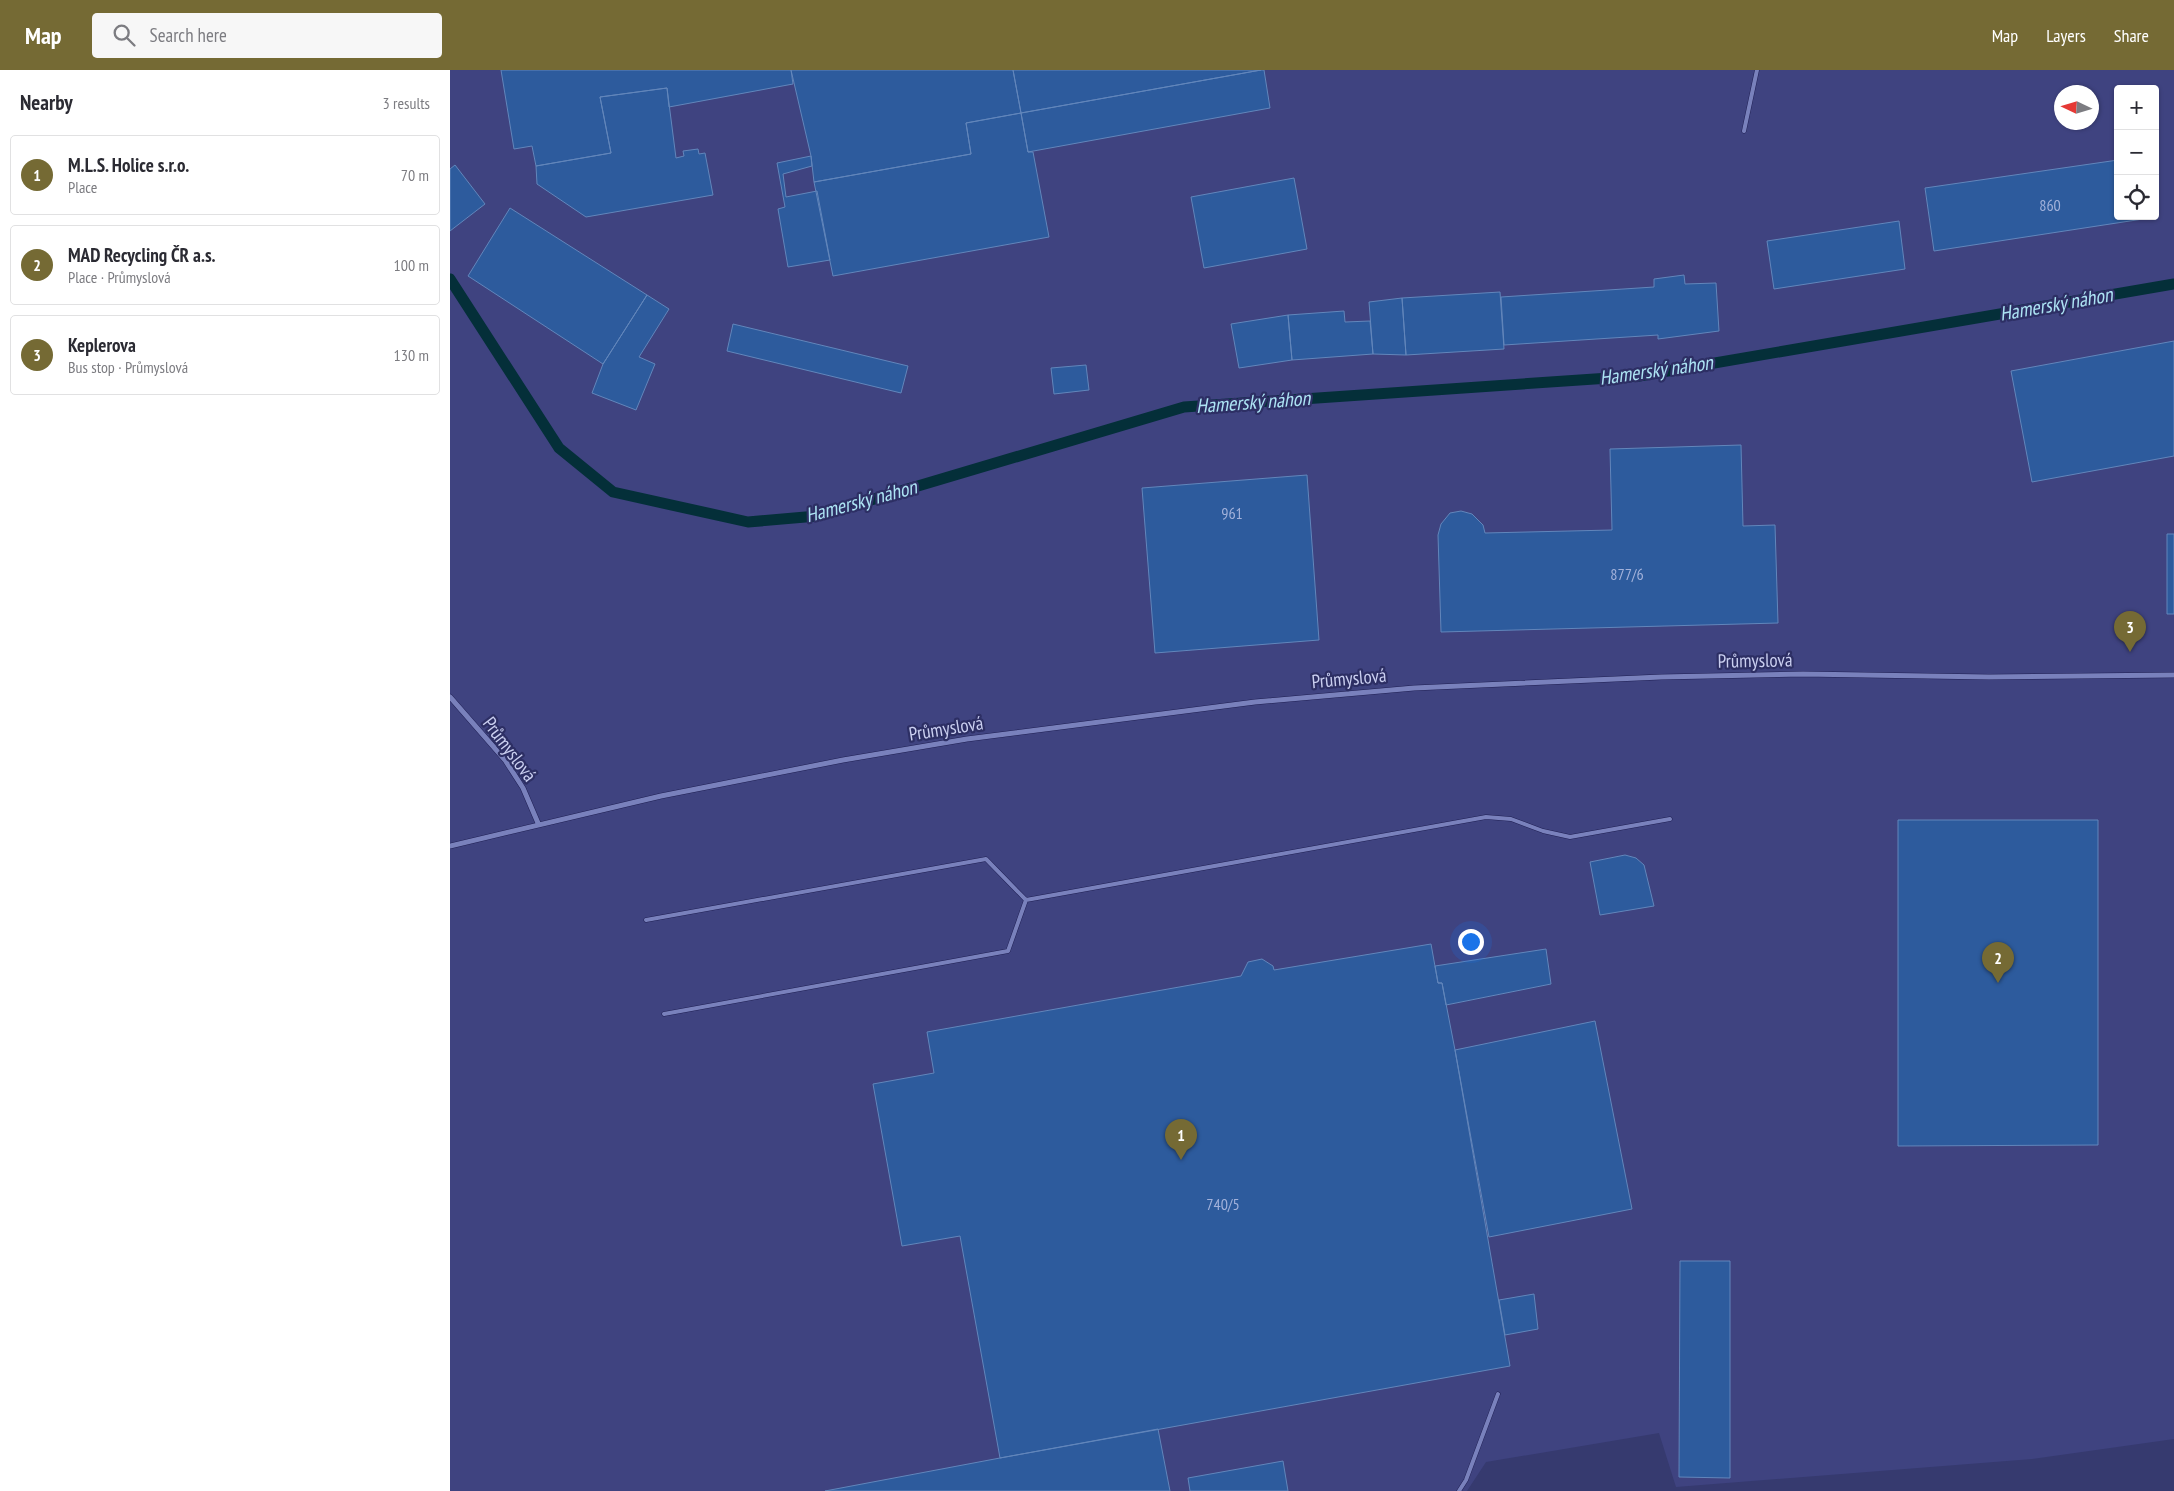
<!DOCTYPE html>
<meta charset="utf-8">
<style>
body{margin:0;font-family:"PT Sans Narrow",sans-serif;background:#f7f7f7;color:#2b2b33}
.controls{position:absolute;right:15px;top:15px;display:grid;overflow:hidden;border-radius:5px;box-shadow:0 1px 4px #0004}
.controls button{width:45px;height:45px;display:grid;place-items:center;padding:0;border:0;border-bottom:1px solid #e1e1e2;background:#fff;color:#2b2b33;font:25px sans-serif}
.compass{position:absolute;left:1604px;top:15px;width:45px;height:45px;border-radius:50%;background:#fff;box-shadow:0 1px 4px #0004;rotate:274deg}
.you{position:absolute;left:1020px;top:871px;width:18px;height:18px;margin:-12px;border:4px solid #fff;border-radius:50%;background:#1a73e8;box-shadow:0 0 0 8px #1a73e833}
.badge{display:grid;place-items:center;width:32px;height:32px;border-radius:50%;background:#756a34;color:#fff;font-size:16px;font-weight:700}
.pin{position:absolute;translate:-50% -41px;filter:drop-shadow(0 1px 2px #0008)}
.pin::after{content:'';position:absolute;top:26px;width:18px;height:15px;background:inherit;clip-path:polygon(0 0,100% 0,50% 100%)}
.list{margin:0;padding:0;list-style:none}
h2{display:flex;justify-content:space-between;align-items:center;height:65px;margin:0;padding:0 20px;font-size:21px}
h2 small{font-size:16px;font-weight:400;color:#7c7c81}
.list li{display:grid;grid-template-columns:32px 1fr auto;gap:15px;align-items:center;box-sizing:border-box;height:80px;margin:0 10px 10px;padding:0 10px;border:1px solid #e1e1e2;border-radius:5px}
.list b{display:block;font-size:19px;white-space:nowrap}
.list p{margin:0;font-size:16px;white-space:nowrap;color:#7c7c81}
.list em{font-size:16px;font-style:normal;color:#7c7c81}
.icon{flex:none;width:28px;height:28px;fill:none;stroke:currentColor;stroke-width:2;stroke-linecap:round;stroke-linejoin:round}
.map{position:relative;flex:none;width:1724px;height:1421px;overflow:hidden}
header{display:flex;align-items:center;gap:30px;box-sizing:border-box;height:70px;padding:0 25px;background:#756a34;color:#fff}
header strong{font-size:24px}
nav{display:flex;gap:28px;margin-inline-start:auto;font-size:18px}
.search{width:350px;height:45px;background:#f7f7f7;display:flex;align-items:center;gap:12px;box-sizing:border-box;padding:0 18px;border-radius:5px;color:#7c7c81;font-size:19px}
main{display:flex}
aside{flex:1;background:#fff}
.map>svg:first-child{display:block}
</style>
<header>
<strong>Map</strong>
<div class="search"><svg class="icon" aria-label="search" viewBox="0 0 24 24"><circle cx="10" cy="10" r="6"/><path d="M15 15l6 6"/></svg>Search here</div>
<nav><a>Map</a><a>Layers</a><a>Share</a></nav>
</header>
<main>
<aside>
<h2>Nearby<small>3 results</small></h2>
<ul class="list">
<li><span class="badge">1</span><div><b>M.L.S. Holice s.r.o.</b><p>Place</p></div><em>70 m</em></li>
<li><span class="badge">2</span><div><b>MAD Recycling ČR a.s.</b><p>Place · Průmyslová</p></div><em>100 m</em></li>
<li><span class="badge">3</span><div><b>Keplerova</b><p>Bus stop · Průmyslová</p></div><em>130 m</em></li>
</ul>
</aside>
<div class="map">
<svg width="1724" height="1421" viewBox="0 0 1724 1421">
<rect width="100%" height="100%" fill="#363a6f"/>
<!-- built -->
<path fill="#3f4380" fill-rule="evenodd" d="M 0,0 L 1724,0 L 1724,1369 L 1582,1389 L 1226,1417 L 1209,1363 L 1036,1392 L 1017,1421 L 0,1421 ZM 1668,19 L 1705,19 L 1705,146 L 1668,146 ZM 1612,22 L 1642,22 L 1642,52 L 1612,52 Z"/>
<g fill="none" stroke-linecap="round" stroke-linejoin="round">
<!-- stream -->
<path stroke="#042f39" stroke-width="11" d="M 0,209 L 109,378 L 163,422 L 298,452 L 367,446 L 734,337 L 1189,306 L 1724,214"/>
</g>
<!-- building -->
<path fill="#2d5b9d" stroke="#6286bb" d="M 51,0 L 341,0 L 343,14 L 219,37 L 217,18 L 150,27 L 161,83 L 86,96 L 82,76 L 64,79 Z
M 341,0 L 563,0 L 571,43 L 516,53 L 521,84 L 364,112 L 361,86 Z
M 563,0 L 811,0 L 571,43 Z
M 811,0 L 814,0 L 820,38 L 578,82 L 571,43 Z
M 217,18 L 226,88 L 234,86 L 233,81 L 248,79 L 249,84 L 255,83 L 263,125 L 136,147 L 87,114 L 86,96 L 161,83 L 150,27 Z
M 571,43 L 578,82 L 583,82 L 599,167 L 383,206 L 364,112 L 521,84 L 516,53 Z
M 361,86 L 362,96 L 333,104 L 336,127 L 367,121 L 380,190 L 338,197 L 328,139 L 335,137 L 327,93 Z
M 1668,90 L 1668,146 L 1705,146 L 1705,144 L 1706,147 L 1484,181 L 1475,118 Z
M 5,95 L 35,134 L 0,161 L 0,99 Z
M 844,108 L 857,179 L 754,198 L 741,127 Z
M 60,138 L 197,225 L 153,294 L 18,206 Z
M 1449,151 L 1455,199 L 1324,219 L 1317,171 Z
M 1234,205 L 1235,214 L 1266,213 L 1269,261 L 1208,269 L 1208,265 L 1054,275 L 1051,227 L 1204,217 L 1204,209 Z
M 1050,222 L 1054,279 L 956,285 L 952,228 Z
M 197,225 L 219,239 L 189,287 L 205,294 L 186,340 L 142,323 L 153,294 Z
M 952,228 L 956,285 L 923,284 L 919,232 Z
M 894,241 L 895,252 L 920,251 L 923,284 L 842,290 L 838,245 Z
M 838,245 L 842,290 L 789,298 L 781,254 Z
M 283,254 L 458,296 L 451,323 L 277,281 Z
M 1724,271 L 1724,386 L 1582,412 L 1561,301 Z
M 636,295 L 639,320 L 604,324 L 601,298 Z
M 1291,375 L 1293,456 L 1325,455 L 1328,553 L 991,562 L 988,465 L 991,454 L 1000,443 L 1011,441 L 1022,444 L 1033,455 L 1035,463 L 1162,460 L 1160,379 Z
M 857,405 L 869,570 L 705,583 L 692,418 Z
M 1717,464 L 1724,464 L 1724,544 L 1717,544 Z
M 1448,750 L 1648,750 L 1648,1075 L 1448,1076 Z
M 1175,785 L 1186,788 L 1194,795 L 1204,836 L 1150,845 L 1140,792 Z
M 981,874 L 988,913 L 992,913 L 1005,980 L 1060,1296 L 550,1388 L 510,1166 L 452,1176 L 423,1014 L 484,1003 L 477,962 L 791,906 L 798,892 L 812,889 L 823,896 L 824,900 Z
M 1096,879 L 1101,914 L 996,935 L 992,913 L 988,913 L 985,896 Z
M 1145,951 L 1182,1139 L 1039,1167 L 1005,980 Z
M 1230,1191 L 1280,1191 L 1280,1408 L 1229,1407 Z
M 1084,1224 L 1088,1259 L 1055,1265 L 1049,1230 Z
M 708,1359 L 720,1421 L 375,1421 L 550,1388 Z
M 833,1391 L 838,1421 L 740,1421 L 738,1408 Z"/>
<g fill="none" stroke-linecap="round" stroke-linejoin="round">
<defs>
<path id="service" d="M 1294,61 L 1307,0
M 196,850 L 536,789 L 576,830
M 214,944 L 558,881 L 576,830 L 1036,747 L 1061,749 L 1093,761 L 1120,767 L 1220,749
M 1009,1421 L 1016,1410 L 1048,1324"/>
<path id="minor" d="M 0,627 L 55,690 L 73,718 L 88,753
M 0,776 L 211,726 L 393,690 L 517,669 L 805,632 L 964,618 L 1211,607 L 1353,604 L 1539,607 L 1724,605"/>
</defs>
<!-- service casing -->
<use href="#service" stroke="#1f1f52" stroke-width="5"/>
<!-- minor casing -->
<use href="#minor" stroke="#1f1f52" stroke-width="6"/>
<!-- service -->
<use href="#service" stroke="#7981bc" stroke-width="4"/>
<!-- minor -->
<use href="#minor" stroke="#7981bc" stroke-width="5"/>
</g>
<g text-anchor="middle" dominant-baseline="central" stroke-width="4.5" stroke-linejoin="round" paint-order="stroke">
<!-- number labels -->
<g font-size="16" fill="#a3b2db">
<text x="1600" y="135">860</text>
<text x="782" y="443">961</text>
<text x="1177" y="504">877/6</text>
<text x="773" y="1134">740/5</text>
</g>
<!-- street labels -->
<g font-size="19" fill="#cacff0" stroke="#2d2f64">
<text transform="translate(1305 590) rotate(-1)">Průmyslová</text>
<text transform="translate(899 608) rotate(-5)">Průmyslová</text>
<text transform="translate(496 658) rotate(-9)">Průmyslová</text>
<text transform="translate(60 679) rotate(53)">Průmyslová</text>
</g>
<!-- water labels -->
<g font-size="20" font-style="italic" fill="#ade4f4" stroke="#2d2f64">
<text transform="translate(1606 234) rotate(-10)">Hamerský náhon</text>
<text transform="translate(1206 300) rotate(-8)">Hamerský náhon</text>
<text transform="translate(803 332) rotate(-4)">Hamerský náhon</text>
<text transform="translate(411 431) rotate(-15)">Hamerský náhon</text>
</g>
</g>
</svg>
<div class="controls">
<button>+</button>
<button>−</button>
<button><svg class="icon" aria-label="locate" viewBox="0 0 24 24"><circle cx="12" cy="12" r="6"/><path d="M12 2v4M12 18v4M2 12h4M18 12h4"/></svg></button>
</div>
<svg class="compass" viewBox="-18 -18 36 36"><path d="M0-13l5 13h-10z" fill="#e53935"/><path d="M0 13l5-13h-10z" fill="#7c7c81"/></svg>
<div class="you"></div>
<div class="pin badge" style="left:731px;top:1090px">1</div>
<div class="pin badge" style="left:1548px;top:913px">2</div>
<div class="pin badge" style="left:1680px;top:582px">3</div>
</div>
</main>
